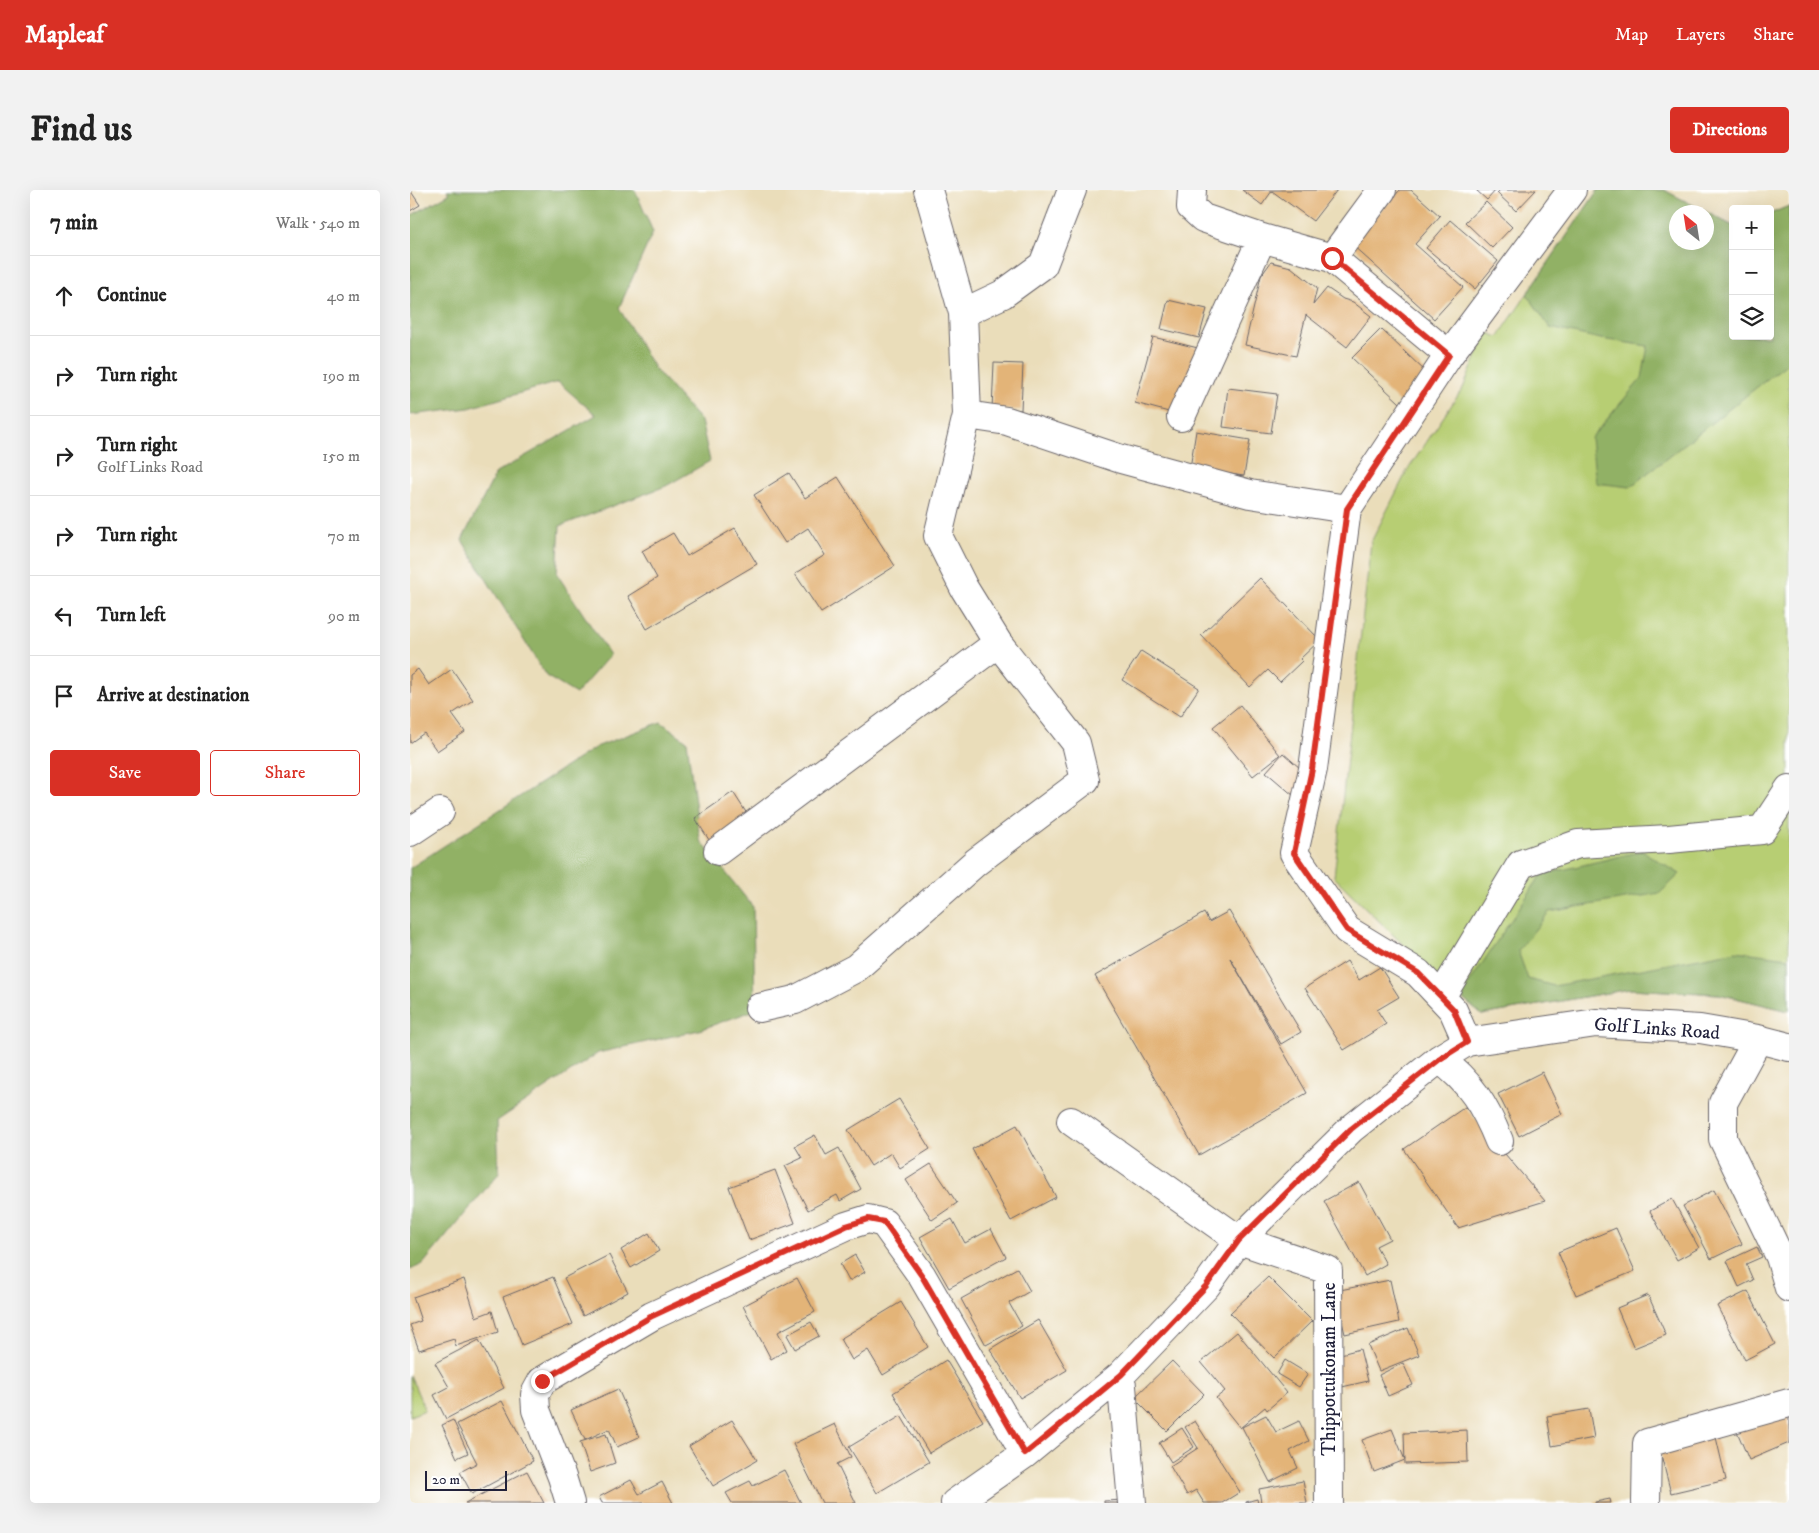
<!DOCTYPE html>
<meta charset="utf-8">
<style>
body{margin:0;font-family:"IM FELL DW Pica",serif;background:#f2f2f2;color:#222}
.controls{position:absolute;right:15px;top:15px;display:grid;overflow:hidden;border-radius:5px;box-shadow:0 5px 20px #0002}
.controls button{width:45px;height:45px;display:grid;place-items:center;padding:0;border:0;border-bottom:1px solid #e0e0e0;background:#fff;color:#222;font:25px sans-serif}
.compass{position:absolute;left:1259px;top:15px;width:45px;height:45px;border-radius:50%;background:#fff;box-shadow:0 5px 20px #0002;rotate:330deg}
.scale{position:absolute;left:15px;bottom:12px;width:82px;box-sizing:border-box;padding-left:5px;border:2px solid #22223b;border-top:0;font-size:14px;line-height:18px;white-space:nowrap;color:#22223b;-webkit-text-stroke:4px #fff;paint-order:stroke}
.stop{position:absolute;width:15px;height:15px;margin:-11px;border:4px solid #d93025;border-radius:50%;background:#fff}
.stop.end{background:#d93025;border-color:#fff;box-shadow:0 1px 5px #0008}
.list{margin:0;padding:0;list-style:none}
h2{display:flex;justify-content:space-between;align-items:center;height:65px;margin:0;padding:0 20px;font-size:21px}
h2 small{font-size:16px;font-weight:400;color:#767676}
.list li{display:grid;grid-template-columns:32px 1fr auto;gap:15px;align-items:center;box-sizing:border-box;height:80px;padding:0 20px;border-top:1px solid #e0e0e0}
.list b{display:block;font-size:19px;white-space:nowrap}
.list p{margin:0;font-size:16px;white-space:nowrap;color:#767676}
.list em{font-size:16px;font-style:normal;color:#767676}
.actions{display:flex;gap:10px;padding:15px 20px}
.actions a{flex:1;padding:11px 0;border:1px solid #d93025;border-radius:5px;text-align:center;font-size:18px;color:#d93025}
.actions .main{background:#d93025;color:#fff}
.icon{flex:none;width:28px;height:28px;fill:none;stroke:currentColor;stroke-width:2;stroke-linecap:round;stroke-linejoin:round}
.map{position:relative;flex:none;width:1379px;height:1313px;overflow:hidden;border-radius:5px}
header{display:flex;align-items:center;gap:30px;box-sizing:border-box;height:70px;padding:0 25px;background:#d93025;color:#fff}
header strong{font-size:24px}
nav{display:flex;gap:28px;margin-inline-start:auto;font-size:18px}
.intro{display:flex;align-items:center;justify-content:space-between;box-sizing:border-box;height:120px;padding:0 30px}
h1{margin:0;font-size:35px}
.button{padding:12px 22px;border-radius:5px;background:#d93025;color:#fff;font-size:18px;font-weight:700}
main{display:flex;gap:30px;padding:0 30px}
aside{flex:1;background:#fff;border-radius:5px;box-shadow:0 5px 20px #0002}
.map>svg:first-child{display:block}
</style>
<header>
<strong>Mapleaf</strong>
<nav><a>Map</a><a>Layers</a><a>Share</a></nav>
</header>
<div class="intro"><h1>Find us</h1><a class="button">Directions</a></div>
<main>
<aside>
<h2>7 min<small>Walk · 540 m</small></h2>
<ul class="list">
<li><svg class="icon" aria-label="ahead" viewBox="0 0 24 24"><path d="M12 20V5M6 11l6-6 6 6"/></svg><div><b>Continue</b></div><em>40 m</em></li>
<li><svg class="icon" aria-label="right" viewBox="0 0 24 24"><path d="M7 20v-9h11M14 6l5 5-5 5"/></svg><div><b>Turn right</b></div><em>190 m</em></li>
<li><svg class="icon" aria-label="right" viewBox="0 0 24 24"><path d="M7 20v-9h11M14 6l5 5-5 5"/></svg><div><b>Turn right</b><p>Golf Links Road</p></div><em>150 m</em></li>
<li><svg class="icon" aria-label="right" viewBox="0 0 24 24"><path d="M7 20v-9h11M14 6l5 5-5 5"/></svg><div><b>Turn right</b></div><em>70 m</em></li>
<li><svg class="icon" aria-label="left" viewBox="0 0 24 24"><path d="M17 20v-9H6M10 6l-5 5 5 5"/></svg><div><b>Turn left</b></div><em>90 m</em></li>
<li><svg class="icon" aria-label="arrive" viewBox="0 0 24 24"><path d="M6 21V4h12l-3 4 3 4H6"/></svg><div><b>Arrive at destination</b></div></li>
</ul>
<div class="actions"><a class="main">Save</a><a>Share</a></div>
</aside>
<div class="map">
<svg width="1379" height="1313" viewBox="0 0 1379 1313">
<rect width="100%" height="100%" fill="#fff"/>
<filter id="ink" filterUnits="userSpaceOnUse"><feTurbulence type="fractalNoise" baseFrequency=".02" numOctaves="2"/><feDisplacementMap in="SourceGraphic" scale="10" xChannelSelector="R" yChannelSelector="G"/><feConvolveMatrix kernelMatrix="1 2 1 2 8 2 1 2 1" color-interpolation-filters="sRGB"/></filter>
<filter id="wash" filterUnits="userSpaceOnUse"><feTurbulence type="fractalNoise" baseFrequency=".0096" numOctaves="4" result="noise"/><feDisplacementMap in="SourceGraphic" scale="20" xChannelSelector="R" yChannelSelector="G"/><feGaussianBlur stdDeviation="1.12" result="paint"/><feColorMatrix in="noise" values="0 0 0 0 0 0 0 0 0 0 0 0 0 0 0 0 0 1.4 0 .05"/><feComposite in="paint" operator="in"/></filter>
<g filter="url(#wash)">
<rect width="100%" height="100%" fill="#eaddba"/>
<!-- green -->
<path fill="#b7ce73" stroke="#6c7857" fill-rule="evenodd" d="M 1188,0 L 1254,0 L 1323,36 L 1323,146 L 1360,146 L 1360,24 L 1379,16 L 1379,821 L 1309,804 L 1220,799 L 1072,825 L 1024,785 L 924,687 L 961,352 L 997,281 L 1053,198 L 1077,142 L 1088,147 ZM 1266,22 L 1296,22 L 1296,52 L 1266,52 Z
M 0,1185 L 15,1220 L 0,1226 Z"/>
<!-- forest -->
<path fill="#91b165" stroke="#5a6a50" fill-rule="evenodd" d="M 37,0 L 225,0 L 243,42 L 209,118 L 244,178 L 291,231 L 300,271 L 256,296 L 150,336 L 147,384 L 200,465 L 166,504 L 136,486 L 52,350 L 86,283 L 186,225 L 148,192 L 59,218 L 0,225 L 0,26 L 39,4 Z
M 1188,0 L 1254,0 L 1323,36 L 1323,146 L 1360,146 L 1360,24 L 1379,16 L 1379,172 L 1220,297 L 1186,293 L 1181,248 L 1232,188 L 1238,156 L 1191,149 L 1140,138 L 1117,104 ZM 1296,22 L 1296,52 L 1266,52 L 1266,22 Z
M 251,532 L 277,551 L 290,650 L 343,717 L 345,820 L 289,840 L 188,863 L 87,931 L 89,983 L 13,1074 L 0,1080 L 0,678 L 186,557 Z
M 1232,661 L 1270,684 L 1250,703 L 1139,722 L 1108,761 L 1118,789 L 1144,796 L 1326,761 L 1379,768 L 1379,821 L 1309,804 L 1220,799 L 1072,825 L 1050,807 L 1131,685 Z"/>
<g id="blocks">
<!-- building -->
<path fill="#e3b478" d="M 0,0 L 10,15 L 0,21 Z
M 832,0 L 927,0 L 903,31 L 862,1 L 852,15 Z
M 990,0 L 1001,0 L 1030,26 L 1005,54 L 1053,97 L 1024,129 L 941,54 Z
M 1066,0 L 1086,0 L 1077,10 Z
M 1090,0 L 1126,0 L 1106,21 L 1087,3 Z
M 1076,12 L 1102,37 L 1082,58 L 1055,32 Z
M 1040,30 L 1088,71 L 1065,99 L 1016,58 Z
M 861,72 L 881,77 L 907,98 L 903,115 L 917,98 L 933,109 L 943,112 L 961,126 L 937,157 L 896,125 L 886,166 L 835,155 L 851,86 Z
M 758,110 L 797,119 L 789,148 L 751,139 Z
M 971,139 L 1018,184 L 990,213 L 942,168 Z
M 743,147 L 788,158 L 770,225 L 725,213 Z
M 584,173 L 613,174 L 611,220 L 582,219 Z
M 818,198 L 867,204 L 861,243 L 813,237 Z
M 786,241 L 840,250 L 834,286 L 780,278 Z
M 379,283 L 395,308 L 428,287 L 485,376 L 411,423 L 385,384 L 415,365 L 398,338 L 375,353 L 344,305 Z
M 325,338 L 347,374 L 237,439 L 218,406 L 247,388 L 232,361 L 263,343 L 277,366 Z
M 850,388 L 910,450 L 890,469 L 892,471 L 870,492 L 858,480 L 840,497 L 791,445 Z
M 731,461 L 789,498 L 770,527 L 712,490 Z
M 8,479 L 19,495 L 42,479 L 63,510 L 42,524 L 55,542 L 27,561 L 14,543 L 0,553 L 0,485 Z
M 830,515 L 870,565 L 843,586 L 803,537 Z
M 873,563 L 900,587 L 884,606 L 856,582 Z
M 323,602 L 339,627 L 301,653 L 285,628 Z
M 819,721 L 891,842 L 871,854 L 820,768 L 897,903 L 789,965 L 685,786 L 794,723 L 799,732 Z
M 937,771 L 949,790 L 970,777 L 989,807 L 967,820 L 976,834 L 934,860 L 895,798 Z
M 1132,882 L 1152,924 L 1109,946 L 1088,904 Z
M 489,909 L 520,959 L 490,978 L 481,963 L 461,976 L 438,940 Z
M 1055,917 L 1135,1011 L 1048,1038 L 994,959 Z
M 607,935 L 646,1007 L 601,1031 L 562,959 Z
M 405,945 L 416,965 L 429,958 L 451,999 L 430,1011 L 427,1005 L 398,1020 L 375,976 L 392,968 L 385,956 Z
M 521,974 L 547,1013 L 522,1030 L 496,990 Z
M 365,980 L 385,1033 L 339,1050 L 319,997 Z
M 949,992 L 980,1049 L 966,1056 L 976,1074 L 955,1086 L 914,1011 Z
M 1304,1000 L 1332,1054 L 1301,1069 L 1273,1016 Z
M 1262,1009 L 1289,1058 L 1267,1070 L 1240,1021 Z
M 542,1029 L 555,1053 L 581,1039 L 596,1067 L 539,1098 L 510,1047 Z
M 1206,1038 L 1225,1081 L 1166,1105 L 1148,1062 Z
M 239,1043 L 249,1061 L 221,1078 L 211,1060 Z
M 1347,1057 L 1352,1067 L 1336,1074 L 1343,1090 L 1329,1097 L 1317,1071 Z
M 199,1065 L 218,1102 L 173,1126 L 154,1088 Z
M 445,1065 L 455,1082 L 439,1091 L 430,1074 Z
M 607,1078 L 620,1101 L 599,1113 L 612,1136 L 576,1155 L 551,1109 Z
M 143,1087 L 163,1134 L 112,1155 L 93,1107 Z
M 858,1087 L 902,1131 L 864,1168 L 820,1123 Z
M 387,1088 L 405,1122 L 368,1142 L 377,1160 L 361,1169 L 333,1116 Z
M 54,1089 L 66,1127 L 82,1121 L 88,1142 L 46,1156 L 44,1149 L 9,1160 L 0,1135 L 11,1131 L 3,1107 Z
M 980,1090 L 989,1132 L 935,1144 L 925,1101 Z
M 1338,1101 L 1365,1154 L 1335,1170 L 1307,1116 Z
M 1238,1105 L 1256,1145 L 1224,1158 L 1207,1118 Z
M 491,1112 L 518,1157 L 473,1185 L 458,1160 L 442,1170 L 430,1149 Z
M 628,1130 L 657,1180 L 610,1208 L 580,1159 Z
M 401,1132 L 409,1146 L 385,1159 L 377,1145 Z
M 998,1138 L 1009,1165 L 969,1181 L 958,1155 Z
M 827,1142 L 877,1203 L 857,1220 L 855,1217 L 830,1238 L 806,1208 L 815,1201 L 791,1172 Z
M 69,1150 L 94,1198 L 36,1229 L 24,1205 L 39,1197 L 25,1173 Z
M 950,1159 L 958,1191 L 932,1197 L 923,1166 Z
M 536,1170 L 573,1231 L 519,1263 L 483,1203 Z
M 875,1170 L 898,1184 L 889,1197 L 867,1184 Z
M 762,1171 L 794,1204 L 757,1241 L 724,1208 Z
M 993,1173 L 1003,1195 L 978,1206 L 969,1185 Z
M 208,1199 L 229,1247 L 207,1257 L 199,1239 L 175,1250 L 161,1220 Z
M 92,1211 L 123,1271 L 62,1304 L 50,1282 L 67,1273 L 47,1234 Z
M 1379,1217 L 1379,1253 L 1339,1270 L 1326,1239 Z
M 1179,1219 L 1184,1248 L 1142,1256 L 1137,1226 Z
M 856,1225 L 866,1242 L 889,1231 L 899,1251 L 880,1261 L 888,1278 L 860,1292 L 832,1237 Z
M 491,1226 L 519,1272 L 467,1303 L 439,1257 Z
M 43,1230 L 58,1263 L 47,1268 L 32,1235 Z
M 322,1230 L 347,1270 L 303,1296 L 279,1256 Z
M 785,1231 L 830,1302 L 812,1313 L 794,1313 L 786,1300 L 777,1305 L 760,1276 L 788,1258 L 775,1237 Z
M 425,1234 L 441,1267 L 427,1274 L 446,1313 L 412,1313 L 383,1254 Z
M 772,1238 L 784,1257 L 761,1272 L 749,1253 Z
M 982,1239 L 995,1270 L 964,1282 L 952,1250 Z
M 1057,1240 L 1058,1272 L 995,1274 L 994,1243 Z
M 1305,1243 L 1316,1290 L 1261,1303 L 1249,1257 Z
M 196,1244 L 205,1273 L 180,1282 L 170,1252 Z
M 374,1280 L 391,1313 L 322,1313 L 316,1303 L 340,1291 L 343,1296 Z
M 117,1281 L 134,1313 L 55,1313 Z
M 221,1290 L 229,1304 L 252,1292 L 263,1313 L 192,1313 L 189,1307 Z
M 893,1291 L 897,1313 L 851,1313 L 849,1299 Z
M 847,1309 L 848,1313 L 836,1313 L 836,1312 Z
M 1200,1309 L 1201,1313 L 1185,1313 L 1185,1312 Z
M 715,1310 L 715,1313 L 694,1313 L 694,1311 Z"/>
</g>
</g>
<g filter="url(#ink)">
<use href="#blocks" fill-opacity="0" stroke="#686367" stroke-width="1"/>
<g fill="none" stroke-linecap="round" stroke-linejoin="round">
<defs>
<path id="minor" d="M 782,0 L 781,17 L 793,28 L 852,48 L 922,68 L 1039,165
M 922,68 L 972,0
M 553,123 L 593,104 L 633,75 L 662,0
M 557,225 L 597,231 L 711,269 L 840,304 L 937,319
M 771,227 L 852,48
M 0,642 L 30,622
M 308,661 L 588,453
M 1031,807 L 1111,674 L 1168,654 L 1259,649 L 1352,640 L 1379,599
M 349,818 L 385,810 L 446,778 L 566,672 L 675,590 L 666,553 L 588,453 L 554,398 L 528,346 L 557,225 L 553,123 L 518,0
M 1348,849 L 1313,913 L 1313,949 L 1370,1067 L 1379,1098
M 1057,852 L 1043,820 L 1008,783 L 937,740 L 884,663 L 903,579 L 937,319 L 1039,165 L 1162,0
M 1029,869 C 1060,891 1075,916 1089,951
M 661,931 L 829,1050 L 918,1080 L 919,1313
M 711,1185 L 722,1313
M 160,1313 L 152,1287 L 126,1220 L 125,1204 L 132,1191 L 242,1126 L 436,1036 L 458,1029 L 474,1033 L 512,1086 L 615,1264
M 545,1313 L 615,1264 L 711,1185 L 796,1096 L 829,1050 L 941,939 L 1029,869 L 1057,852 L 1186,833 L 1290,839 L 1348,849 L 1379,857
M 1236,1313 L 1237,1253 L 1379,1213"/>
</defs>
<!-- minor casing -->
<use href="#minor" stroke="#686367" stroke-width="30"/>
<!-- minor -->
<use href="#minor" stroke="#fff" stroke-width="28"/>
</g>
</g>
<g fill="none" stroke-linecap="round" stroke-linejoin="round" filter="url(#ink)">
<!-- route -->
<path stroke="#d93025" stroke-width="6" d="M 132,1191 L 242,1126 L 436,1036 L 458,1029 L 474,1032 L 512,1086 L 615,1264 L 711,1185 L 796,1096 L 829,1050 L 941,939 L 1030,869 L 1057,852 L 1044,820 L 1008,783 L 937,740 L 884,663 L 902,579 L 937,319 L 1039,165 L 922,68"/>
</g>
<g text-anchor="middle" dominant-baseline="central" stroke-width="4" stroke-linejoin="round" paint-order="stroke">
<!-- street labels -->
<g font-size="19" fill="#22223b" stroke="#fff">
<text transform="translate(1247 839) rotate(4)">Golf Links Road</text>
<text transform="translate(919 1179) rotate(-90)">Thippottukonam Lane</text>
</g>
</g>
</svg>
<div class="controls">
<button>+</button>
<button>−</button>
<button><svg class="icon" aria-label="layers" viewBox="0 0 24 24"><path d="M12 4l9 5-9 5-9-5zM3 14l9 5 9-5"/></svg></button>
</div>
<svg class="compass" viewBox="-18 -18 36 36"><path d="M0-13l5 13h-10z" fill="#e53935"/><path d="M0 13l5-13h-10z" fill="#767676"/></svg>
<div class="scale">20 m</div>
<div class="stop" style="left:922px;top:68px"></div>
<div class="stop end" style="left:132px;top:1191px"></div>
</div>
</main>
